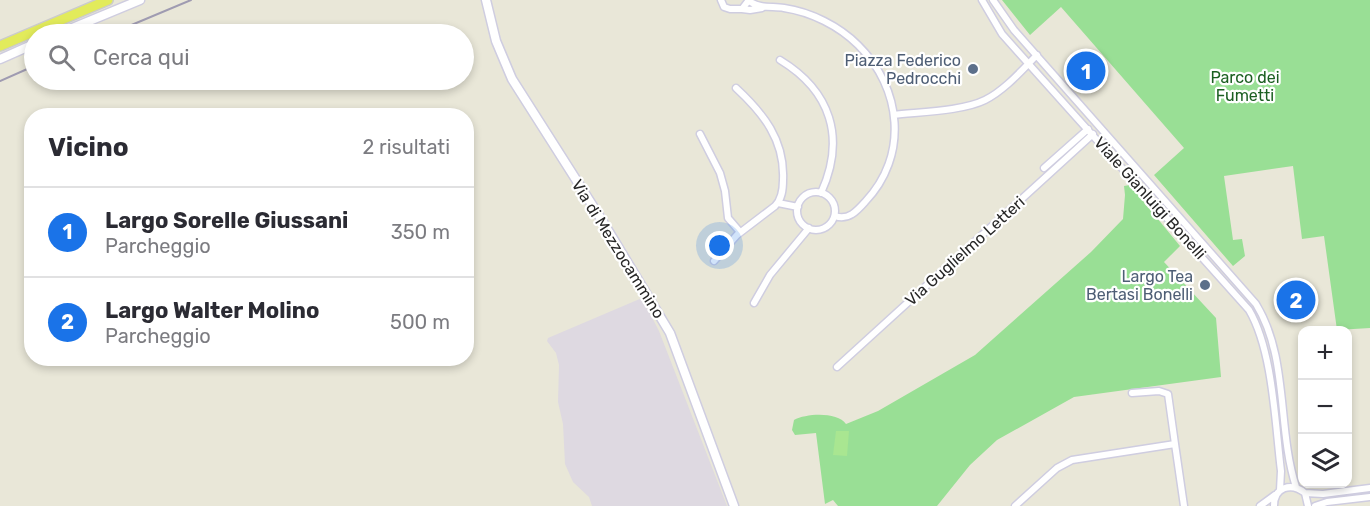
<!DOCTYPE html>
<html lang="it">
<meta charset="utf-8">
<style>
body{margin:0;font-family:Rubik,sans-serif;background:#f7f7f7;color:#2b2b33}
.controls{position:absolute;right:18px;bottom:18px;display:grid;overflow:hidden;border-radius:12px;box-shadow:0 3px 9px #0003}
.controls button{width:54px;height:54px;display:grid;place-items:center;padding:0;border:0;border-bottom:2px solid #e1e1e2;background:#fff;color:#2b2b33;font:30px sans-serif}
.you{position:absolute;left:720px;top:246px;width:21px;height:21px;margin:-15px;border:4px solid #fff;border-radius:50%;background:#1a73e8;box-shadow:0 0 0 9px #1a73e833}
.badge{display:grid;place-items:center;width:39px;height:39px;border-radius:50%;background:#1a73e8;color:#fff;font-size:20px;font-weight:700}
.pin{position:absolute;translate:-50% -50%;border:3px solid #fff;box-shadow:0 2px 6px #0006}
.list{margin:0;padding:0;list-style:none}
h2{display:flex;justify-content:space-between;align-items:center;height:78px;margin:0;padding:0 24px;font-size:26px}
h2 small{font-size:20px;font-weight:400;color:#7c7c81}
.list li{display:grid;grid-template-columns:39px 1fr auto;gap:18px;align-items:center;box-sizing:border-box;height:90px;padding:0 24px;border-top:2px solid #e1e1e2}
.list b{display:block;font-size:22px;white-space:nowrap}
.list p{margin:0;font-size:20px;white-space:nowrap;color:#7c7c81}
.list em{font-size:20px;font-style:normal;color:#7c7c81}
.icon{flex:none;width:33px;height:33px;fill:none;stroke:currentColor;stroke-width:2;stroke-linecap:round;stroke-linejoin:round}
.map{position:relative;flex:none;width:1370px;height:506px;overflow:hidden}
.search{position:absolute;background:#fff;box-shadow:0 3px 9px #0003;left:24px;top:24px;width:450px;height:66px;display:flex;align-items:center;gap:15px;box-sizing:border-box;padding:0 21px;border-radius:33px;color:#7c7c81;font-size:22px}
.panel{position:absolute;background:#fff;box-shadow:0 3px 9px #0003;left:24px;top:108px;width:450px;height:258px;border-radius:24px}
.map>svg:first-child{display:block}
</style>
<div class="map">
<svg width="1370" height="506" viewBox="0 0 1370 506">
<rect width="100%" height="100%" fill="#e9e7d8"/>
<!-- industrial -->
<path fill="#ded9e1" d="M 642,298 L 659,331 L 727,506 L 592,506 L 589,497 L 573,482 L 565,464 L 563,424 L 558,402 L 559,365 L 556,353 L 547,341 L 548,338 Z"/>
<!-- green -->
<path fill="#99df95" d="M 1002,0 L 1370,0 L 1370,328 L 1337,330 L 1324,236 L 1302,239 L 1293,166 L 1224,176 L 1233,240 L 1242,239 L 1245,256 L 1233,266 L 1154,175 L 1184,148 L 1061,7 L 1030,35 Z
M 1130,185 L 1180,246 L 1164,262 L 1216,318 L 1221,377 L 1074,397 L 997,440 L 970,465 L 937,506 L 838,506 L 833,500 L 825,504 L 816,433 L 795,435 L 792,430 L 794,420 C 807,413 838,412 846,424 L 878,411 L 975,355 L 1091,252 L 1123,219 L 1125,195 L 1124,186 Z"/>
<!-- pitch -->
<path fill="#a9e691" d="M 836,431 L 849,431 L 847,456 L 833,455 Z"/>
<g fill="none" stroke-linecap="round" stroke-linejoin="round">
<defs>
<path id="minor" d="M 721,0 L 724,7 L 730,9 L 742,9 L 749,0
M 982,0 L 1002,34 L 1249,310 C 1273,351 1275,423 1281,471 L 1280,490
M 993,0 L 1014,30 L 1256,304 C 1289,358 1277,428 1296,487
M 749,1 C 760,9 772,6 784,8 C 811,12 839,26 858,45 C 902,88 909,156 865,202 C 857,211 848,221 835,216
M 742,9 L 750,10 L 762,8
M 780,60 C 831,91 846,138 821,193
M 894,115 C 919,112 963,111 985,100 C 1005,90 1022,70 1037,55
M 700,134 L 720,173 L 725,191 L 728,218 L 740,232
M 1044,168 L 1088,129
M797 211a19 19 0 1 1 38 0a19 19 0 1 1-38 0Z
M 778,203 L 798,207
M 714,261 L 737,235 L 775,206 C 782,199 783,190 783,180 C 785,140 763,113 736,88
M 754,303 L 770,275 L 809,228
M 837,367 L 1093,134
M 1132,393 L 1159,391 L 1168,394 L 1175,444
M 1305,493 L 1323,494 L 1370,488
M 1015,506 L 1057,468 L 1072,460 L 1175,444 L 1184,506
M 1260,506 L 1275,495
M 1274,506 C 1274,487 1291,482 1305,493 L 1308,506
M 1315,506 L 1327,502 L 1370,497"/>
<path id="secondary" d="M 486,0 L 496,41 L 512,79 L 603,222 L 670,333 L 734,506
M 58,34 L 140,0
M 0,59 L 34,44"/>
<path id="primary" d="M 0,46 L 108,0"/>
</defs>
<!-- minor casing -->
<use href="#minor" stroke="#cfcde0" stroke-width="9"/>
<!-- secondary casing -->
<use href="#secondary" stroke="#cfcde0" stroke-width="11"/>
<!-- primary casing -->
<use href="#primary" stroke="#cbcbcb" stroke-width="12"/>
<!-- minor -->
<use href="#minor" stroke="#fff" stroke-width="6"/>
<!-- secondary -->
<use href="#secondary" stroke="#fff" stroke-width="8"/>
<!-- primary -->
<use href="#primary" stroke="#e2eb5b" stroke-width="9"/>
<!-- rail -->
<path stroke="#9f9bb1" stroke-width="2" d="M 110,34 L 191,0
M 0,81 L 34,66"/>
</g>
<!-- markers -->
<g fill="#5c6f8a" stroke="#fff" stroke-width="2">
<circle cx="973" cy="69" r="6"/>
<circle cx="1205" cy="285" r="6"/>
</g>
<g text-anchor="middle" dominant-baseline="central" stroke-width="4.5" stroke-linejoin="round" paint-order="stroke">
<!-- service labels -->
<g font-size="16" fill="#4e5e75" stroke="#fff" text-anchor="end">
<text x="961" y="60">Piazza Federico<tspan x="961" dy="18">Pedrocchi</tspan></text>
<text x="1193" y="276">Largo Tea<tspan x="1193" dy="18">Bertasi Bonelli</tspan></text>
</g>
<!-- park labels -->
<g font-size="16" fill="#1b5f21" stroke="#fff">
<text x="1245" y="77">Parco dei<tspan x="1245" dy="18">Fumetti</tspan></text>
</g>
<!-- street labels -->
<g font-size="16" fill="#272727" stroke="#fff">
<text transform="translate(1150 198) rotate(48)">Viale Gianluigi Bonelli</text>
<text transform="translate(618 249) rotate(58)">Via di Mezzocammino</text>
<text transform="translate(965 251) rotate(-42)">Via Guglielmo Letteri</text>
</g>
</g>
</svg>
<div class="controls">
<button>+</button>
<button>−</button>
<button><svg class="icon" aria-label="layers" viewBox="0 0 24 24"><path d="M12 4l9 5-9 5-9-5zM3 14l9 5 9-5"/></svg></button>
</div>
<div class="you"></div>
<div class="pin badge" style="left:1086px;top:71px">1</div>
<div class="pin badge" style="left:1296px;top:300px">2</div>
<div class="search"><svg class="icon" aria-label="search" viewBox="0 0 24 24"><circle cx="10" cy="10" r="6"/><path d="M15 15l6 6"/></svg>Cerca qui</div>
<section class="panel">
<h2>Vicino<small>2 risultati</small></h2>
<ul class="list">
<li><span class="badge">1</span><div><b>Largo Sorelle Giussani</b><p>Parcheggio</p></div><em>350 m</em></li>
<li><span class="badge">2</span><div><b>Largo Walter Molino</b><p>Parcheggio</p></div><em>500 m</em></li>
</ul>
</section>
</div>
